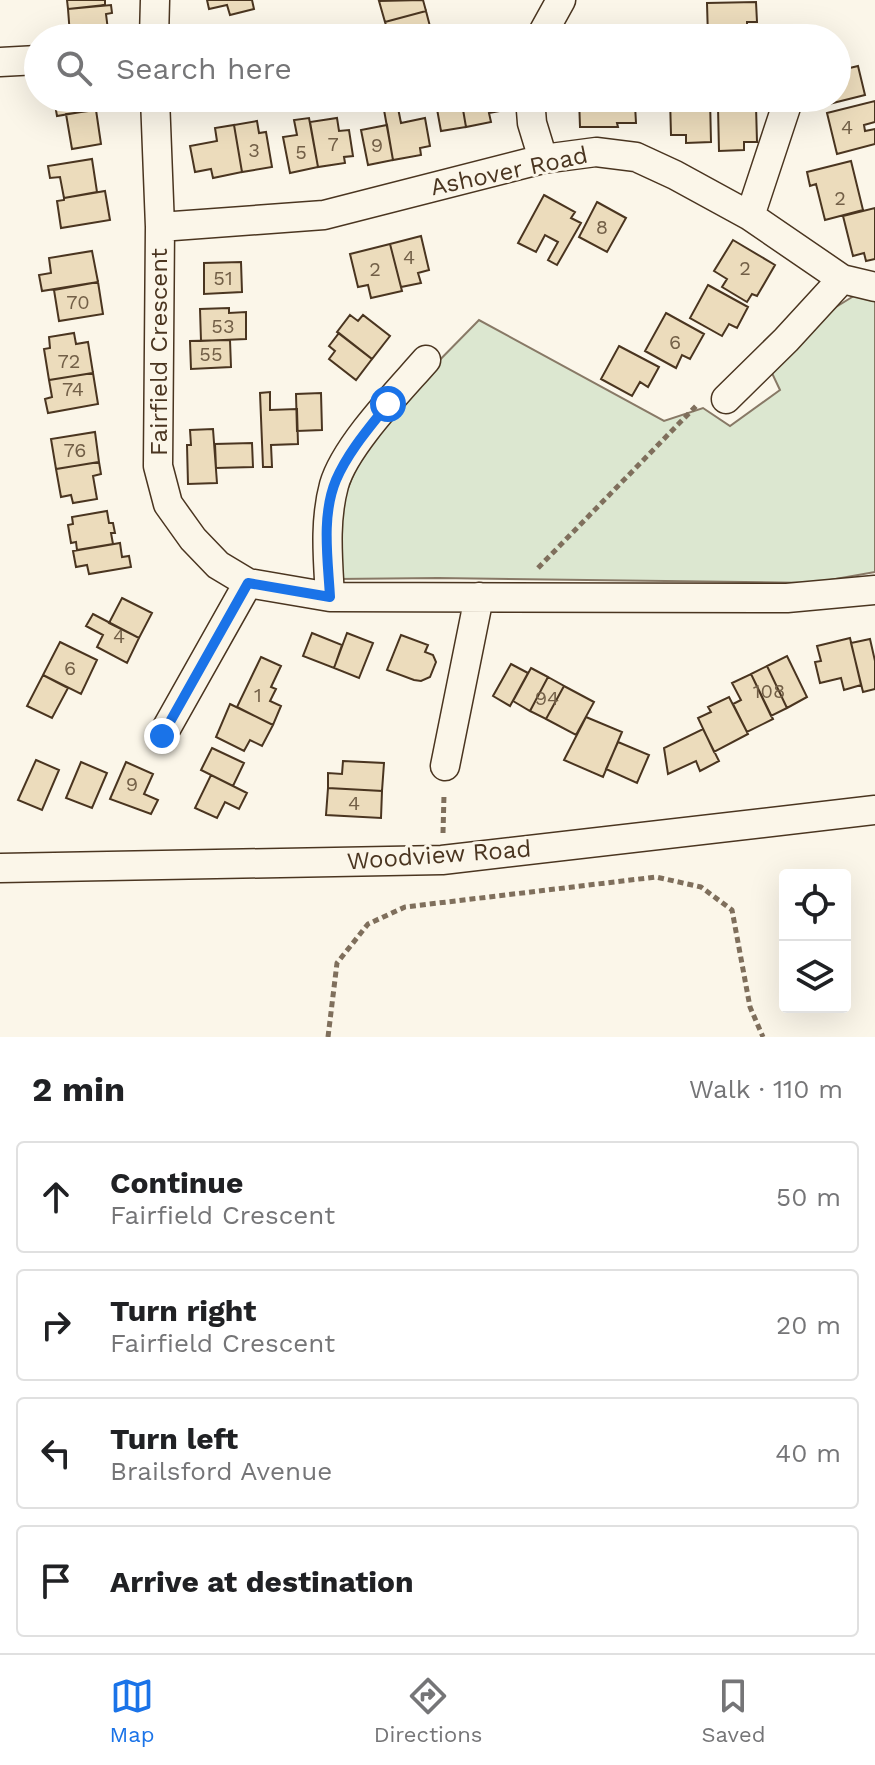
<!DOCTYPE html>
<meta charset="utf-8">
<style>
body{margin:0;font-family:"Work Sans",sans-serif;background:#f6f6f6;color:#202124}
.controls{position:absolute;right:24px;bottom:24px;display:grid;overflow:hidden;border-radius:8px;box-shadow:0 8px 32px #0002}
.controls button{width:72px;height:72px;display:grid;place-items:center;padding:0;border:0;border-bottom:2px solid #e0e0e0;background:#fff;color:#202124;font:40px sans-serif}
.stop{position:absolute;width:24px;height:24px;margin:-18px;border:6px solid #1a73e8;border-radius:50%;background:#fff}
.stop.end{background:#1a73e8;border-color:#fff;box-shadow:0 2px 8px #0008}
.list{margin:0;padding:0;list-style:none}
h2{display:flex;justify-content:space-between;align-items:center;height:104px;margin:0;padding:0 32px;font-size:34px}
h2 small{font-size:26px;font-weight:400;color:#757577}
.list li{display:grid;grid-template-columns:52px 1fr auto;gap:24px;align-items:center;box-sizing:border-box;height:112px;margin:0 16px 16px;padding:0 16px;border:2px solid #e0e0e0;border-radius:8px}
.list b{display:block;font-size:30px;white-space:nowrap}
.list p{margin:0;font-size:26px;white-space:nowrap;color:#757577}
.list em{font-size:26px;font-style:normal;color:#757577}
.icon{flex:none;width:44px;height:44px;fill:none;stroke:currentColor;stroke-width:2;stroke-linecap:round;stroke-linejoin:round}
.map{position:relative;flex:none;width:875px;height:1037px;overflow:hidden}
.search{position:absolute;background:#fff;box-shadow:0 8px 32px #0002;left:24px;right:24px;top:24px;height:88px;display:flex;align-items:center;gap:20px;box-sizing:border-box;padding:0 28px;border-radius:44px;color:#757577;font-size:30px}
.sheet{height:616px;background:#fff}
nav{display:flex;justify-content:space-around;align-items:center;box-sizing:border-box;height:112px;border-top:2px solid #e0e0e0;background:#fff;font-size:22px;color:#757577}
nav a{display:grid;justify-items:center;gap:4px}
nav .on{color:#1a73e8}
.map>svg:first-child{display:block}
</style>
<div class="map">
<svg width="875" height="1037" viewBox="0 0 875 1037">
<rect width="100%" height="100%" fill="#fbf6e9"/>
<!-- green -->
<path fill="#dce7d0" stroke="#887966" stroke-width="2" d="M 857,294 L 875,299 L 875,572 L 813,583 L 438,578 L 337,579 L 339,510 L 363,451 L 423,377 L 479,320 L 664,421 L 703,408 L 730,426 L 780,390 L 770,369 L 836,307 Z"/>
<!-- building -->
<path fill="#ecdcbc" stroke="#4a3520" stroke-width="2" d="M 67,0 L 105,0 L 105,5 L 68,9 Z
M 207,0 L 252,0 L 254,9 L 230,15 L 227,5 L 209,9 Z
M 423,0 L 426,11 L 385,22 L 379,1 Z
M 756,2 L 757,22 L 747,22 L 747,38 L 708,38 L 707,3 Z
M 111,5 L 112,13 L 106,14 L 109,38 L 77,38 L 76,34 L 70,35 L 68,9 Z
M 426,11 L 433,38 L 390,38 L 385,22 Z
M 248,26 L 251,38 L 202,38 Z
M 858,66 L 865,95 L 829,104 L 828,98 L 837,98 L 837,71 Z
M 104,98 L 105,108 L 57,116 L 54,99 Z
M 435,98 L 461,98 L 466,127 L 441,131 Z
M 461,98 L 498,98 L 500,111 L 489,113 L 491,122 L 466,127 Z
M 579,98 L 617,98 L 617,106 L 635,105 L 636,123 L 617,123 L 618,127 L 580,127 Z
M 670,98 L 710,98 L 711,142 L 686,143 L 686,135 L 671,135 Z
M 875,101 L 875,122 L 864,125 L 865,131 L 875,129 L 875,144 L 837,154 L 827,113 Z
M 756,106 L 757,142 L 744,142 L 744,150 L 719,151 L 718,107 Z
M 398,108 L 401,123 L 425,118 L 430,146 L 420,148 L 421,155 L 393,160 L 384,110 Z
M 96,110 L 101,144 L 72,149 L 66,114 Z
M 309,118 L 318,167 L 290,173 L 283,137 L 297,135 L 294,120 Z
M 337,118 L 339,131 L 349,130 L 353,156 L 344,157 L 345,163 L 318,167 L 310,122 Z
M 257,121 L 259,133 L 266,132 L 272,167 L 242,172 L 234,125 Z
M 234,125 L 242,172 L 213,178 L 211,169 L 195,172 L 190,146 L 217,141 L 215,128 Z
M 387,125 L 393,160 L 368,165 L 361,130 Z
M 92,159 L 97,192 L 64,198 L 60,177 L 50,178 L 48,166 Z
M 851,161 L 863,210 L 825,220 L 816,184 L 810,186 L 807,172 Z
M 105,191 L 110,220 L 61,228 L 57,201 L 64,200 L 64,198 Z
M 544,195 L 575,212 L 571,218 L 581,223 L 557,265 L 548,260 L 558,242 L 545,235 L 536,252 L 518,243 Z
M 597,202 L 626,218 L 607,252 L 579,237 Z
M 875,208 L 875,259 L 866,261 L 864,253 L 853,256 L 843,216 Z
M 421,236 L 429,270 L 418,273 L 421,283 L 401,287 L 390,244 Z
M 733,240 L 775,265 L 757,296 L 752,294 L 747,302 L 722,287 L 727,279 L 714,271 Z
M 390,244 L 402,291 L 371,298 L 368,285 L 358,287 L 350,254 Z
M 92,251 L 98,282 L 42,291 L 39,275 L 51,273 L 49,258 Z
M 241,262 L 242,292 L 204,294 L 204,263 Z
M 98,282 L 103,314 L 59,321 L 54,290 Z
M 708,285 L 748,307 L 737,328 L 729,324 L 722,336 L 690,318 Z
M 229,308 L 229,313 L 246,312 L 246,339 L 201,341 L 200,309 Z
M 666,313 L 704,334 L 690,359 L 682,355 L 676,368 L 645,351 Z
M 350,315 L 358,321 L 363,315 L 390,336 L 372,359 L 337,332 Z
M 74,333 L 76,344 L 88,342 L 93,373 L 49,380 L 44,349 L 50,348 L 49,337 Z
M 339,333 L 372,359 L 356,380 L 329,359 L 335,351 L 329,346 Z
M 230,340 L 231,367 L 191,369 L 190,341 Z
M 619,346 L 659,367 L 648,387 L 640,382 L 632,396 L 601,379 Z
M 93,373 L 98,404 L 48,413 L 45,399 L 52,397 L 49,380 Z
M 270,392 L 270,410 L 297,409 L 298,444 L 271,445 L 272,467 L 263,467 L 260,393 Z
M 321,393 L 322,430 L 297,431 L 296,394 Z
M 213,429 L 217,483 L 188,484 L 187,445 L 191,445 L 190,430 Z
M 95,432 L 99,462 L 56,469 L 51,439 Z
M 252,443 L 253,467 L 216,468 L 215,444 Z
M 99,462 L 101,474 L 93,476 L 97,499 L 73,503 L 71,495 L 61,497 L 56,469 Z
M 107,511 L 109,523 L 113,523 L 115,533 L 111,533 L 113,544 L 77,550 L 76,542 L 71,543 L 68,525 L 73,524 L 72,517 Z
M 120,543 L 122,557 L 129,556 L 131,567 L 89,574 L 87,565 L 76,567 L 73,551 Z
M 122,598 L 152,613 L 139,638 L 109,623 Z
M 93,614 L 139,638 L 127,663 L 97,647 L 103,635 L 86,626 Z
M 312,633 L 342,645 L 334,668 L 303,656 Z
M 347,633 L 373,643 L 359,678 L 334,668 Z
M 401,635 L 428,645 L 425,652 L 433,655 L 436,662 L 430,677 L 421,681 L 414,680 L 387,670 Z
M 850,638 L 861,685 L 844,690 L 841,678 L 820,683 L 815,662 L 821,661 L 817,646 Z
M 870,639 L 875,661 L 875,689 L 863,692 L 851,643 Z
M 60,642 L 97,660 L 81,694 L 43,675 Z
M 787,656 L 807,697 L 787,708 L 767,666 Z
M 261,657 L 281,666 L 271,687 L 276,689 L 270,701 L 281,706 L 273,725 L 237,707 Z
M 511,664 L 528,673 L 510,706 L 493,696 Z
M 767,666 L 787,708 L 771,716 L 751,674 Z
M 531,668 L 548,677 L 530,711 L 513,701 Z
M 751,674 L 773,719 L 747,732 L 733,704 L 741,700 L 732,683 Z
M 43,675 L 68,688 L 52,718 L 27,706 Z
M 548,677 L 564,686 L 546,719 L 530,711 Z
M 564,686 L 594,702 L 576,735 L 546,719 Z
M 729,697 L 748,734 L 714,752 L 698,718 L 711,712 L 708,707 Z
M 230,704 L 273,725 L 262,746 L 250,740 L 244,751 L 216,737 Z
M 586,717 L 622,732 L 603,777 L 564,760 Z
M 703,729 L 719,761 L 700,771 L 696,761 L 668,774 L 664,748 Z
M 618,742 L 649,755 L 637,783 L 606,769 Z
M 212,748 L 244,763 L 233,786 L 201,770 Z
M 36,760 L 59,770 L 42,810 L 18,800 Z
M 343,761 L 384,763 L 382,791 L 328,788 L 328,773 L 342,774 Z
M 81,762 L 107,773 L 92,808 L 66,798 Z
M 126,762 L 153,774 L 144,794 L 158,800 L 151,814 L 110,799 Z
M 211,775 L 247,793 L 239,809 L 225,802 L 217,818 L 195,808 Z
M 328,788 L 382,791 L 381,818 L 326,815 Z"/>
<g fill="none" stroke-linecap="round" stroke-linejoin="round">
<defs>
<path id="street" d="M 154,38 L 155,0
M 540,38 L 561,0
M 0,62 L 38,60
M 155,98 L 160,227 L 158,466 L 168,504 L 193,539 L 218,565 L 248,583 L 330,597 L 787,598 L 875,590
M 530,98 L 532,123 L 543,159
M 750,216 L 789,98
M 160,227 L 324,215 L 543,159 L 596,152 L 636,157 L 675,175 L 750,216 L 842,279 L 875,287
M 726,399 L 786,340 L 842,279
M 330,597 C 328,560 324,522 334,485 C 345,446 399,391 426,360
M 162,736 L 248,583
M 445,766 L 479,597
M 0,868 L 442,860 L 875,810"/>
</defs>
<!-- street casing -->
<use href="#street" stroke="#4a3520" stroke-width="31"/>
<!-- path -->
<path stroke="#7f6f5c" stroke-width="5" stroke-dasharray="6 4" stroke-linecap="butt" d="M 538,568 L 698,404
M 443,833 L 444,795
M 328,1037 L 337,963 L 368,924 L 405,907 L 656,877 L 701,887 L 732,910 L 750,1007 L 763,1037"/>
<!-- street -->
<use href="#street" stroke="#fbf6e9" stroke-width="28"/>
</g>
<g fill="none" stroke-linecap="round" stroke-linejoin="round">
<!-- route -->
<path stroke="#1a73e8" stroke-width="10" d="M 162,736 L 248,583 L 330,597 C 328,560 321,516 336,480 C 348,452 369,428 388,404"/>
</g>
<g text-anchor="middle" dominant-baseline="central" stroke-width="6" stroke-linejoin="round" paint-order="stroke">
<!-- number labels -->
<g font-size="20" fill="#725f47">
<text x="847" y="127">4</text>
<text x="333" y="144">7</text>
<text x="377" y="145">9</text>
<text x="254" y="150">3</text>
<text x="301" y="152">5</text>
<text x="840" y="198">2</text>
<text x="602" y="227">8</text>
<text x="409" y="257">4</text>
<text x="745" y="268">2</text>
<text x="375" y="269">2</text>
<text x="223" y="278">51</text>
<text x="78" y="302">70</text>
<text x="223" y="326">53</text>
<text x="675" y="342">6</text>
<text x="211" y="354">55</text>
<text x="69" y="361">72</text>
<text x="73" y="389">74</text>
<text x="75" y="450">76</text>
<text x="119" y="636">4</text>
<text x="70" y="668">6</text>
<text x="769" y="691">108</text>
<text x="258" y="695">1</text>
<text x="547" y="698">94</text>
<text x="132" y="784">9</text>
<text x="354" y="803">4</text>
</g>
<!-- street labels -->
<g font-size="24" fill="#4a3520" stroke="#fbf6e9">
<text transform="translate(509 171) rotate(-12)">Ashover Road</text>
<text transform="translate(159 352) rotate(-90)">Fairfield Crescent</text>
<text transform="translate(439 855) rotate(-4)">Woodview Road</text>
</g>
</g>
</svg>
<div class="controls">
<button><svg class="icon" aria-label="locate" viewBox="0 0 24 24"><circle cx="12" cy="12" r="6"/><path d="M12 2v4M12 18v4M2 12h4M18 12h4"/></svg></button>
<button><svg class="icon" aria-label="layers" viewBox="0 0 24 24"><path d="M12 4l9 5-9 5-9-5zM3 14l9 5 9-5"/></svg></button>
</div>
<div class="stop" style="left:388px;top:404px"></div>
<div class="stop end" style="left:162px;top:736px"></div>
<div class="search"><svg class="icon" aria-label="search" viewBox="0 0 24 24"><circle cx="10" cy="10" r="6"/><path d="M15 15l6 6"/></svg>Search here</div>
</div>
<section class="sheet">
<h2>2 min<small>Walk · 110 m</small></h2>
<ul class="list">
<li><svg class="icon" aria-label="ahead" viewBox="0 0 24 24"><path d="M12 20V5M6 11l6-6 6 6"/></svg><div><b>Continue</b><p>Fairfield Crescent</p></div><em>50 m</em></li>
<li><svg class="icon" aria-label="right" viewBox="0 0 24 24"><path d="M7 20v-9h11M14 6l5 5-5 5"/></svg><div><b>Turn right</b><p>Fairfield Crescent</p></div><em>20 m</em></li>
<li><svg class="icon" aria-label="left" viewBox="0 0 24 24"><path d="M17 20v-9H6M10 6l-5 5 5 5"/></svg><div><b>Turn left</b><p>Brailsford Avenue</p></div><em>40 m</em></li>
<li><svg class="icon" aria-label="arrive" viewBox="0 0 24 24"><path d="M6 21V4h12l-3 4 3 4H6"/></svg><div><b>Arrive at destination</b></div></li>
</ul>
</section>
<nav>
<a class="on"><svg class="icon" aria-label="map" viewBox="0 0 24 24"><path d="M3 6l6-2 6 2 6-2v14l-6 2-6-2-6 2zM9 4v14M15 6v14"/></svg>Map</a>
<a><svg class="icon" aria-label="directions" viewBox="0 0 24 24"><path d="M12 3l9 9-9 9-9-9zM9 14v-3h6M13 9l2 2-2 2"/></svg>Directions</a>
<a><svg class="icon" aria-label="saved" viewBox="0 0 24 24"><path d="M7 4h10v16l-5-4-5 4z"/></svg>Saved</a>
</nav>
